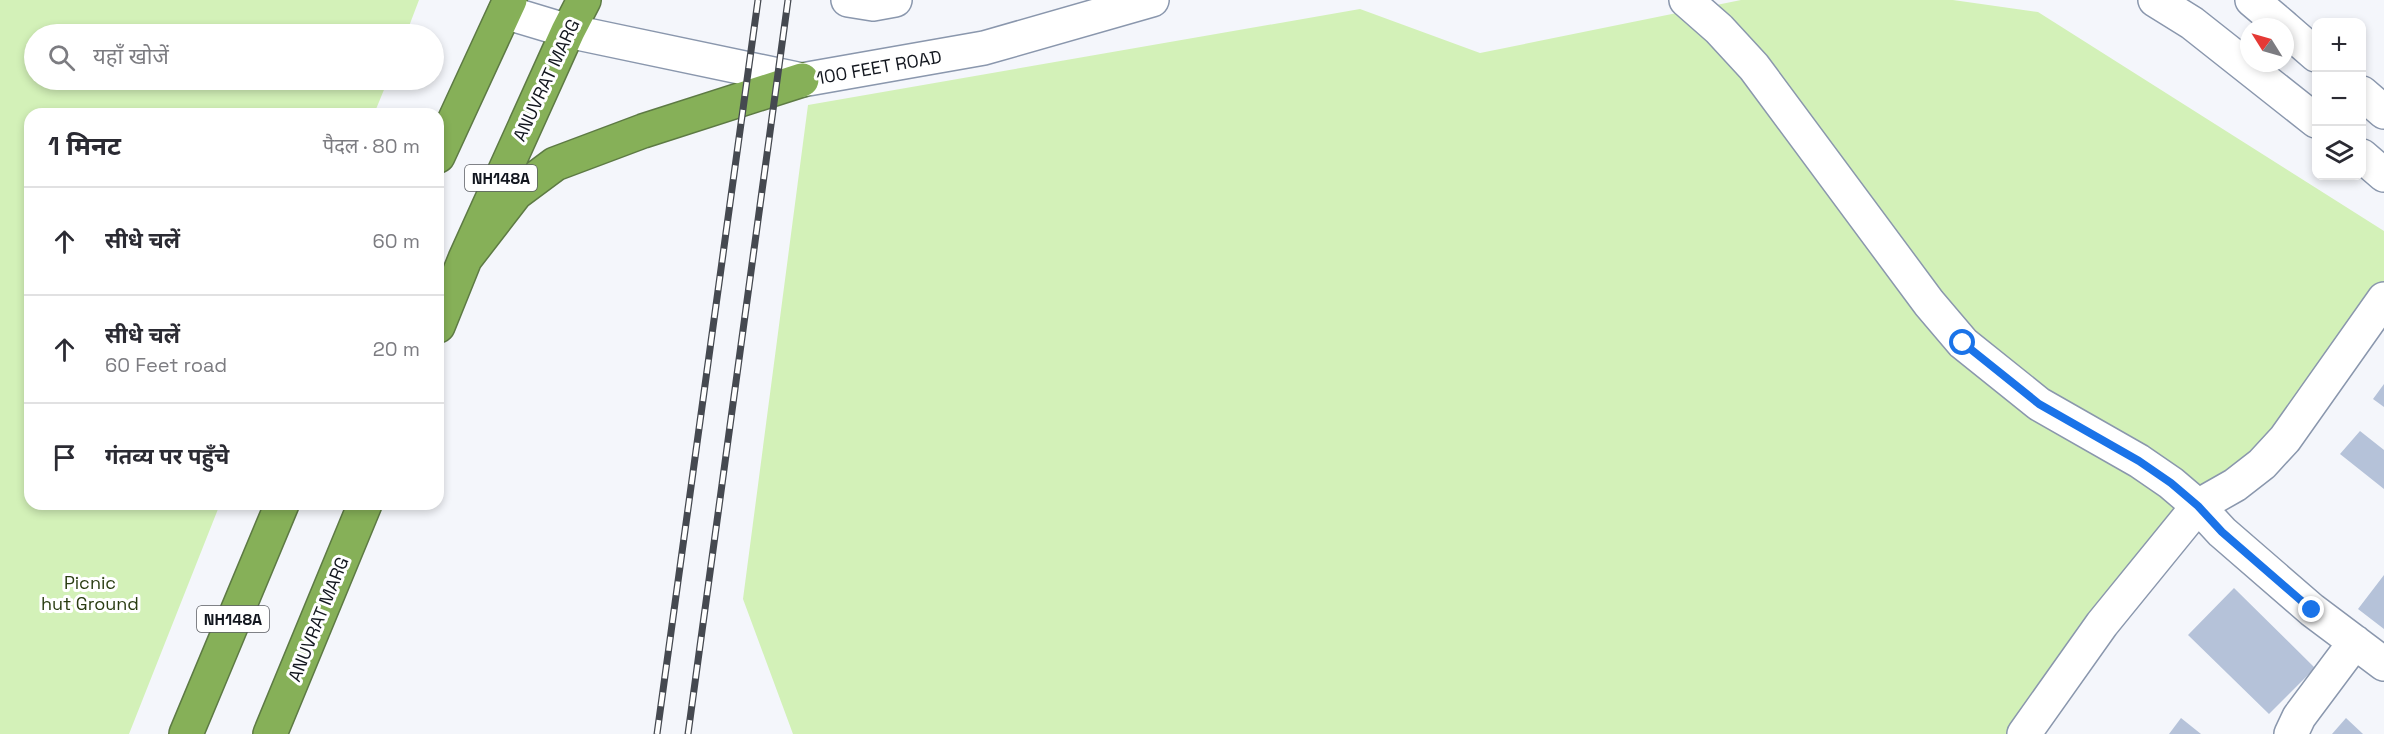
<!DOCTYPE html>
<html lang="hi">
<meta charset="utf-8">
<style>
body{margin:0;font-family:"Space Grotesk","Noto Sans Devanagari",sans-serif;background:#f2f2f3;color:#2b2b33}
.controls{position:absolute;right:18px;top:18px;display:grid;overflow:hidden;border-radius:12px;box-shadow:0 3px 9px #0003}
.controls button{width:54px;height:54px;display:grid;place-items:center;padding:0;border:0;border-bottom:2px solid #e1e1e2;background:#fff;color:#2b2b33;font:30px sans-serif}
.compass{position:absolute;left:2240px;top:18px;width:54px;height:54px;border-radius:50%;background:#fff;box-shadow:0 3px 9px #0003;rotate:307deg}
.stop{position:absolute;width:18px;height:18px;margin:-14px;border:4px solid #1a73e8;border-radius:50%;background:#fff}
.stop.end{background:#1a73e8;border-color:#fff;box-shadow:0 2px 6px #0008}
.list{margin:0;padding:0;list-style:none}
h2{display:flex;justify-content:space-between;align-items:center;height:78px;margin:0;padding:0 24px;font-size:26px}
h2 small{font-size:20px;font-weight:400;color:#7c7c81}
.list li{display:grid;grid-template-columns:39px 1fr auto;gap:18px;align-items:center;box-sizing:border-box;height:108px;padding:0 24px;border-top:2px solid #e1e1e2}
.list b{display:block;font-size:22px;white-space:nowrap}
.list p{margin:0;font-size:20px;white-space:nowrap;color:#7c7c81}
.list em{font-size:20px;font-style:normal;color:#7c7c81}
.icon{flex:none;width:33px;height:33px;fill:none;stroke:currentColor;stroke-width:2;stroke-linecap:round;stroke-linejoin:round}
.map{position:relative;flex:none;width:2384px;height:734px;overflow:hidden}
.search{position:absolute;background:#fff;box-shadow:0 3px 9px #0003;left:24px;top:24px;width:420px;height:66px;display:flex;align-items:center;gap:15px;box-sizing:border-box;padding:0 21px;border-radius:33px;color:#7c7c81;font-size:22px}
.panel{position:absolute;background:#fff;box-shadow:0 3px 9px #0003;left:24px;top:108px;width:420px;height:402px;border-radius:18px}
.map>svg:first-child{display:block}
</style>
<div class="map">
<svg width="2384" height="734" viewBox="0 0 2384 734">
<rect width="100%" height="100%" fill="#f4f6fb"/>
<!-- green -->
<path fill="#d3f1b8" d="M 0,0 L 419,0 L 406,34 L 34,34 L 34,80 L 388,80 L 374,114 L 30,114 L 30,504 L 220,504 L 129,734 L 0,734 Z
M 1741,0 L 1953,0 L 2038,12 L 2384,231 L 2384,313 L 2020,734 L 793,734 L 743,599 L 808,105 L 1360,9 L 1480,53 Z"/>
<!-- building -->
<path fill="#b5c2d9" d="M 2384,384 L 2384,407 L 2373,399 Z
M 2360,431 L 2384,450 L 2384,489 L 2340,454 Z
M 2384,575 L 2384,629 L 2358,609 Z
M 2234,588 L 2315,668 L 2269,714 L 2188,635 Z
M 2181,718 L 2201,734 L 2169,734 Z
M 2346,718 L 2363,734 L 2332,734 Z"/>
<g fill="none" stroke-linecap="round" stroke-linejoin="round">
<defs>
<path id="minor" d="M 848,0 L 873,4 L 895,0
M 1686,0 L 1719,29 L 1754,67 L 1929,303 L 1963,343 L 2039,404 L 2139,461 L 2171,483 L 2198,506 L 2222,532 L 2312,610 L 2384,664
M 2155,0 L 2192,23 L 2316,121
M 2252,0 L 2284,27
M 505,12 L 568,31 L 802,80 L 984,48 L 1152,0
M 2285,28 L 2316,55
M 2362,93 L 2384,112
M 2362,156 L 2384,175
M 2024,734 L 2102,624 L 2198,506 L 2235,485 L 2262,464 L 2285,439 L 2384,299
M 2291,734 L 2299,717 L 2355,642"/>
<path id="highway" d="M 438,156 L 510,0
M 465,259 L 516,193 L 555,164 L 643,131 L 802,80
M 438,326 L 465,259 L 568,31 L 584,0
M 186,734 L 282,504
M 270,734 L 365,504"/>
</defs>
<!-- minor casing -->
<use href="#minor" stroke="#8a97ad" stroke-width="36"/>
<!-- highway casing -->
<use href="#highway" stroke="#5d7a44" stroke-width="36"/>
<!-- minor -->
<use href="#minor" stroke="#fff" stroke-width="33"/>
<!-- highway -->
<use href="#highway" stroke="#86b058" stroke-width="33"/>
<defs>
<path id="rail" d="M 657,734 L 758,0
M 688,734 L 788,0"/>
</defs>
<!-- rail casing -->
<use href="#rail" stroke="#454950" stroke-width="7"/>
<!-- rail -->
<use href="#rail" stroke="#fff" stroke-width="4.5" stroke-dasharray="14" stroke-linecap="butt"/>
</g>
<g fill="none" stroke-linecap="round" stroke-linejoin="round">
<!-- route -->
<path stroke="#1a73e8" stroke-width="8" d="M 1963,343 L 2039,404 L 2139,461 L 2171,483 L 2198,506 L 2222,532 L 2312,610"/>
</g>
<g text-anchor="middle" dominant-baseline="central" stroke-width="6" stroke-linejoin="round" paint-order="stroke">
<!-- shield labels -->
<g fill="#fff" stroke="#595c62" stroke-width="1.5">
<rect x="465" y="165" width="72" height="26" rx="4.5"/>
<rect x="197" y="606" width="72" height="26" rx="4.5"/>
</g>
<g font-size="16" font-weight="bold" fill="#12161e">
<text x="501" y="178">NH148A</text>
<text x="233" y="619">NH148A</text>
</g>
<!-- street labels -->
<g font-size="18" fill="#12161e" stroke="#fff">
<text transform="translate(879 67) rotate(-10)">100 FEET ROAD</text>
<text transform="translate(546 80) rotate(-65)">ANUVRAT MARG</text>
<text transform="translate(318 619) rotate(-68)">ANUVRAT MARG</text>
</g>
<!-- park labels -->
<g font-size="18" fill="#293c11" stroke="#fff">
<text x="90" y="582">Picnic<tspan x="90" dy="21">hut Ground</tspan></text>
</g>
</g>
</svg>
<div class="controls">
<button>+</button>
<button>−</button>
<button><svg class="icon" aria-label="layers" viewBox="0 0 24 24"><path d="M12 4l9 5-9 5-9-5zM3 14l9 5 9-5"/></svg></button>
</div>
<svg class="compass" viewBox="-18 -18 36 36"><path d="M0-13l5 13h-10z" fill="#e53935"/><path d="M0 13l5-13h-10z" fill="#7c7c81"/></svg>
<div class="stop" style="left:1963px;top:343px"></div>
<div class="stop end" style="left:2312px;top:610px"></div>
<div class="search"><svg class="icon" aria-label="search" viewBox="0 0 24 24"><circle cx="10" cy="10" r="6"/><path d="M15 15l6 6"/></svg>यहाँ खोजें</div>
<section class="panel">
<h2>1 मिनट<small>पैदल · 80 m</small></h2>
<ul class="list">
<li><svg class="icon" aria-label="ahead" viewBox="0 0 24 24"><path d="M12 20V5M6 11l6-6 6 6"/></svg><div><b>सीधे चलें</b></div><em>60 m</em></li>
<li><svg class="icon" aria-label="ahead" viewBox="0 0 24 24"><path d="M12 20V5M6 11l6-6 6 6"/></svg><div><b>सीधे चलें</b><p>60 Feet road</p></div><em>20 m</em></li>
<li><svg class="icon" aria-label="arrive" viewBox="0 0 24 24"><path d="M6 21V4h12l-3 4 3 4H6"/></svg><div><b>गंतव्य पर पहुँचे</b></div></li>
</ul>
</section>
</div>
